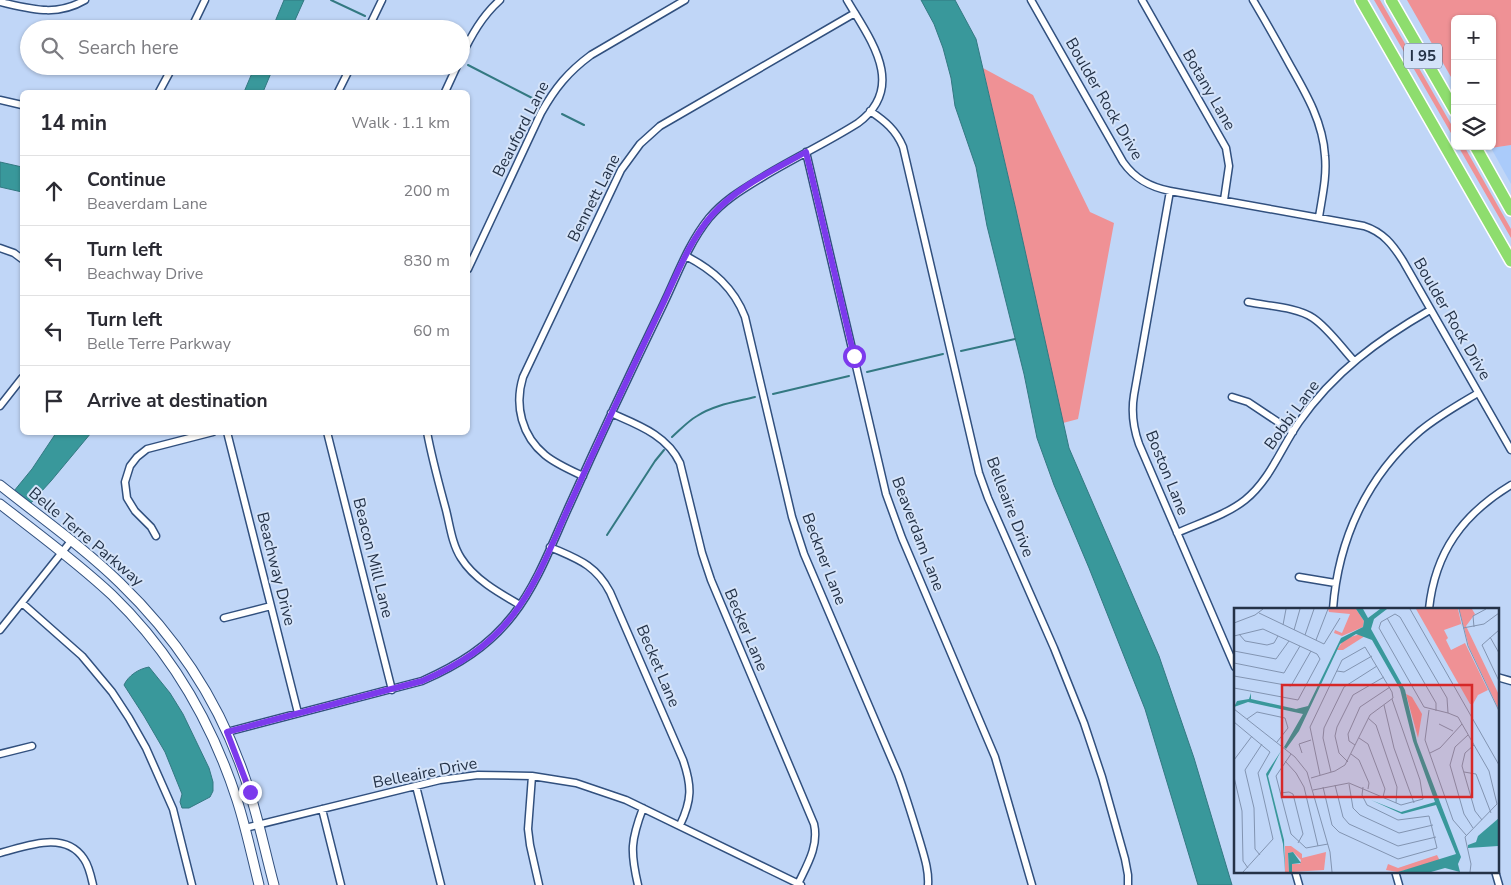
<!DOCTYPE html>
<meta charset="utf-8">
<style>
body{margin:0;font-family:"Nunito Sans",sans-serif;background:#f7f7f7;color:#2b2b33}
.controls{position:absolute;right:15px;top:15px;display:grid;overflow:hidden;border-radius:8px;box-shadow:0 1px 4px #0004}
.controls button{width:45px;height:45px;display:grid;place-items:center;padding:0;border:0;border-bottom:1px solid #e1e1e2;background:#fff;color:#2b2b33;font:25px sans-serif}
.stop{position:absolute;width:15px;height:15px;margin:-11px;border:4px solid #7c3aed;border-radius:50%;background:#fff}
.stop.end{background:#7c3aed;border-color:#fff;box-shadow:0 1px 5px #0008}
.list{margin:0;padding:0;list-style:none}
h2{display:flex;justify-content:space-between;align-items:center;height:65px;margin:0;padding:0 20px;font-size:21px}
h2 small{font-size:16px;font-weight:400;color:#7c7c81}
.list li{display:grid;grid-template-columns:32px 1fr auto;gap:15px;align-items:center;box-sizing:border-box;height:70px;padding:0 20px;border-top:1px solid #e1e1e2}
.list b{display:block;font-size:19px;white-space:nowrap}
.list p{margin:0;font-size:16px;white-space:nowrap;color:#7c7c81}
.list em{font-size:16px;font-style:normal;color:#7c7c81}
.icon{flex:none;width:28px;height:28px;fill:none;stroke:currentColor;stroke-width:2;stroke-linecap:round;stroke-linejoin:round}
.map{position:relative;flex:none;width:1511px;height:885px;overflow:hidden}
.search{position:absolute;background:#fff;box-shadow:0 1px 4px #0004;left:20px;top:20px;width:450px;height:55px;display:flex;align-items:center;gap:12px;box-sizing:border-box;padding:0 18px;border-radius:28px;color:#7c7c81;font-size:19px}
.panel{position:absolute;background:#fff;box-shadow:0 1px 4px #0004;left:20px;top:90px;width:450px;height:345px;border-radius:8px}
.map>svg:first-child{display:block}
</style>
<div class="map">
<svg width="1511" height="885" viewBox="0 0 1511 885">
<rect width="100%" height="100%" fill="#c0d6f7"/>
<!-- built -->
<path fill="#aacbfa" d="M 1511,145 L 1511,184 L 1491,148 Z"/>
<!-- green -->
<path fill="#ef9195" d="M 1374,0 L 1380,0 L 1455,131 L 1455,140 Z
M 1407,0 L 1511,0 L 1511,145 L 1491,148 L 1490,146 L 1492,146 L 1492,19 L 1455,19 L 1455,84 Z
M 983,68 L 1033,95 L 1090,212 L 1114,223 L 1078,419 L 1063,423 L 1016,210 Z
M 1458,146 L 1464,146 L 1511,229 L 1511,238 Z"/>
<!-- water -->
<path fill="#39989b" stroke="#337982" d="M 284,0 L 304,0 L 291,29 L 272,29 Z
M 921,0 L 955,0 L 976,39 L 1016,210 L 1069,448 L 1159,656 L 1194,758 L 1232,885 L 1198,885 L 1145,709 L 1089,568 L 1054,485 L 1037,438 L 1024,374 L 987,226 L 976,167 L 955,106 L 951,78 L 943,48 L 934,24 Z
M 255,66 L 274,66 L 263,92 L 244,92 Z
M 0,162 L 22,167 L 22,192 L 0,187 Z
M 56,433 L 91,433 L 51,481 L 30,504 L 14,491 L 32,469 Z
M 149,667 L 170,693 L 183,714 L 209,768 L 213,782 L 213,791 L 210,797 L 189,808 L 182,808 L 180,802 L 182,794 L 165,752 L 144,716 L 124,685 C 128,676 138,669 149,667 Z"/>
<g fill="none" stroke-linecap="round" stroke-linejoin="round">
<!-- stream -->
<path stroke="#337982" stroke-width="2" d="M 331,0 L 365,16
M 382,25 L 391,29
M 468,65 L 536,100
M 562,114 L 584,125
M 961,351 L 1015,339
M 867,372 L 943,354
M 773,394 L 849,376
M 672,437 C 680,430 688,421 697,416 C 714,405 735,402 755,397
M 607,535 L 655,461 L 664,450"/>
<defs>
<path id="street" d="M 1031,0 L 1123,162 C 1135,179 1150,187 1170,191 L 1364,226 C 1383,232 1393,245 1403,261 L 1511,450
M 1142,0 L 1226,148 L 1229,166 L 1224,200
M 1253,0 C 1266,22 1279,45 1291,67 C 1307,95 1323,123 1325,156 C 1327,177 1322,197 1319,217
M 0,2 C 31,9 56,17 85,0
M 191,29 L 205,0
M 368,29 L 382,0
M 461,57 C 471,36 482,16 500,0
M 159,92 L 173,66
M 338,92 L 351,66
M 445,92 L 457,66
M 0,100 L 22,105
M 870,111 C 885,121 896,130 903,147 L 979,473 L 988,498 L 1054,648 L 1084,723 L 1102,777 L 1125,859 L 1128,875 L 1128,885
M 806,152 L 886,494 L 902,538 L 995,757 L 1032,885
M 1170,191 L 1134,395 C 1131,413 1133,427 1139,444 L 1235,667
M 0,248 L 14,253 L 22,259
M 686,256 C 713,270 734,288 745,317 L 792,517 L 804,554 L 898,774 C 906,796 913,819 920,842 C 924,856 929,870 928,885
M 468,269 L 541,113 C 555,88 568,72 591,55 L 685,0
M 1248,302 C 1267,306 1297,307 1313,318 C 1328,328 1342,348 1354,361
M 1232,397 L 1248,402 L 1293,432
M 0,406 L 22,378
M 611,413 C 638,425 667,435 680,463 L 702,553 L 711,580 L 814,824 C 819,846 807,865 798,884
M 227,432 L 298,713
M 327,432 L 392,690
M 427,432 C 432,459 439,484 446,510 C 450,526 452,544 461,558 C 474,579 499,593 520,605
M 583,476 C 570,470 556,464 545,455 C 522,436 514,406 523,377 L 621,170 L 640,144 L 660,126 L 855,13
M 1177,533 C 1199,523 1226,515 1245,500 C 1270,480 1281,448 1299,422 C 1334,372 1378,340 1430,310
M 156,536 L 151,527 L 135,511 L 127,498 L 125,482 L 130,466 L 137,457 L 147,449 L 213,432
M 550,547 C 577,559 595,564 610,592 L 683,760 C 692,786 692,800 680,825
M 1299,577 L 1335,583
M 22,603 L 82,656 L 112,692 L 129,718 L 146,748 L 173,809 L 192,885
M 1333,609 C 1338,540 1367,476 1420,431 C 1438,416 1458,405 1478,393
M 1429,609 C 1435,552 1463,514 1511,485
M 224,618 L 271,606
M 0,630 L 71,541
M 1497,677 L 1511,681
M 227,732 L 422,681 C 458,665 488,647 513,615 C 538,583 553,541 570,504 C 600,437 631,371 663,305 C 677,276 688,244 709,218 C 725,199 745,188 766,175 C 796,157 828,142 858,123 C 908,86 869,38 847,0
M 0,754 L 32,746
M 532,776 L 528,829 L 530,845 L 539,885
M 416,786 L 441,885
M 322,809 L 341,885
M 245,828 L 440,780 L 478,775 L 532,776 L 576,783 L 626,800 L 801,885
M 0,853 C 27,846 65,830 84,859 C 89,866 91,876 93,885
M 1295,871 L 1299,885
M 1395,871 L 1399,885
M 1495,871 L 1499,885
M 638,885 C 630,851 631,840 643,808"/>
<path id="secondary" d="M 0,485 C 40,517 83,547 120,583 C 176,637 219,702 244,775 C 257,811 264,848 274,885
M 0,504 C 37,533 77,562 112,595 C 171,652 212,723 237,800 C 246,828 252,857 259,885"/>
<path id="highway" d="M 1361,0 L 1511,261
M 1391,0 L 1455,111
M 1475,146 L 1511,210"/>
</defs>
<!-- street casing -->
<use href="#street" stroke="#31507e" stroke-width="9"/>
<!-- secondary casing -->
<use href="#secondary" stroke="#31507e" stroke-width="11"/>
<!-- highway casing -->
<use href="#highway" stroke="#fff" stroke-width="14"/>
<!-- street -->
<use href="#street" stroke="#fff" stroke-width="6"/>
<!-- secondary -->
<use href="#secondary" stroke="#fff" stroke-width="9"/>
<!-- highway -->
<use href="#highway" stroke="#8edd6e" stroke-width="11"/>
</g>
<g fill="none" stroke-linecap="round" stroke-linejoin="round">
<!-- route -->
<path stroke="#7c3aed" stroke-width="6" d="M 250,792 L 227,732 L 422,681 C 459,665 488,647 513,615 C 538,583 553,541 570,504 C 600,438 630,373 661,308 C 676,277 689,241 712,215 C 737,187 774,170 806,152 L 854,356"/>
</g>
<g text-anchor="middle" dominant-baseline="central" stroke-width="4" stroke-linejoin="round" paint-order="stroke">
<!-- shield labels -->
<rect fill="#d4e3f9" stroke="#59677c" stroke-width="1" x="1404" y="43.5" width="38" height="25" rx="4"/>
<g font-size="15" font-weight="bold" fill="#243247">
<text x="1423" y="56">I 95</text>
</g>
<!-- street labels -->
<g font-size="16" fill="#243247" stroke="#d4e3f9">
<text transform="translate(1209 90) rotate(60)">Botany Lane</text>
<text transform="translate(1104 99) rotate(60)">Boulder Rock Drive</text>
<text transform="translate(521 129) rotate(-63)">Beauford Lane</text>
<text transform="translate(594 198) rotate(-63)">Bennett Lane</text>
<text transform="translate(1452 319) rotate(60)">Boulder Rock Drive</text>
<text transform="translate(1292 415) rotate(-54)">Bobbi Lane</text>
<text transform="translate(1167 473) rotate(68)">Boston Lane</text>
<text transform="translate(1010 507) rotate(69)">Belleaire Drive</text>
<text transform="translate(918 534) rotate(69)">Beaverdam Lane</text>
<text transform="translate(86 537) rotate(40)">Belle Terre Parkway</text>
<text transform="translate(373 558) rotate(76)">Beacon Mill Lane</text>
<text transform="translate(824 559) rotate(69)">Beckner Lane</text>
<text transform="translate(276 569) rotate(76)">Beachway Drive</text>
<text transform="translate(746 630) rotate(67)">Becker Lane</text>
<text transform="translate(658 666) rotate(67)">Becket Lane</text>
<text transform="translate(425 773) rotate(-11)">Belleaire Drive</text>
</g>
</g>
<!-- overview -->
<g transform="translate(1234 608)">
<rect width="265" height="265" fill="#c0d6f7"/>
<path d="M 94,1 L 122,1 L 130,13 L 129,19 L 108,28 L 100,25 L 101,22 L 108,25 L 116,6 L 95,4 ZM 182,1 L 224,1 L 228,19 L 227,16 L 210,22 L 214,30 L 212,32 L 217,42 L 231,35 L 254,82 L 244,87 L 239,96 L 236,96 ZM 225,1 L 238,1 L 241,6 L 232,18 L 265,87 L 265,102 L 235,39 ZM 126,26 L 131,28 L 109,42 L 103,42 L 110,31 ZM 172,86 L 178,89 L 188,106 L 184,130 ZM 51,238 L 57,238 L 68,246 L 68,250 L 92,244 L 90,262 L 58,264 L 58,256 L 66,256 L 67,252 L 59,244 L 54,245 L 55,264 L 51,264 ZM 203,247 L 206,253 L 164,264 L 152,262 L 154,256 L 164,260 Z" fill="#ef9195"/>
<path d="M 122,1 L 129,1 L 134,10 L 146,1 L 153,1 L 140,11 L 137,21 L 171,82 L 183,134 L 227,249 L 224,256 L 226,264 L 211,260 L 197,264 L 164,264 L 222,246 L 202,197 L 168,206 L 137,192 L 167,204 L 201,194 L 179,133 L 166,81 L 138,32 L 122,26 L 106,36 L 65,123 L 52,141 L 50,139 L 69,106 L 14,94 L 0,99 L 3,93 L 15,91 L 17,85 L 17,91 L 62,101 L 74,98 L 107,30 L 129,19 L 130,13 ZM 47,143 L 34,168 L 50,232 L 51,264 L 49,236 L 32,166 ZM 265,210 L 264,238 L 234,240 L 234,237 L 242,234 L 244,228 ZM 59,244 L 67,255 L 58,256 L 58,264 L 55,264 L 54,245 Z" fill="#39989b"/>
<path fill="none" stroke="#8294b1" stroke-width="1" d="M 176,1 L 265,157M 225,1 L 234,38 L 265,103M 25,5 L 90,36 L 106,10M 153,10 L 202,95 L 202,103M 0,15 L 21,7 L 29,1M 49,17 L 52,1M 240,19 L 239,8 L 252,1M 229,20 L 250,16 L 265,5M 60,22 L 66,1M 265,22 L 248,37 L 265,73M 5,26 L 11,33 L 33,37 L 40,35 L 44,28M 71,27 L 80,1M 0,28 L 29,21 L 83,46 L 86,51 L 64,92 L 0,80M 256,29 L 265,45M 82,32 L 94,1M 0,43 L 42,51 L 55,33M 0,55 L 50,65 L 66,38M 103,63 L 110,64 L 138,48M 0,68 L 57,78 L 77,43M 150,97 L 160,140 L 180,195M 0,101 L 61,149 L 73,164 L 96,244 L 98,264M 195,102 L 191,132 L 219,212 L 232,227M 214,105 L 190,99 L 145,20 L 147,14 L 161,6 L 166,9 L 213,90 L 214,105 L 224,109 L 255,163 L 263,196 L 231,229 L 237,256 L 236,264M 134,110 L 142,117 L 163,179 L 162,195M 13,111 L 23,104 L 51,110 L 54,120 L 43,134M 0,114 L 36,144 L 24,165 L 39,231 L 9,264M 205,116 L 219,123M 234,127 L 221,139 L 216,157 L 230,206 L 239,220M 125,130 L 134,136 L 151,181 L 149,189M 121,137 L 115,133 L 114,126 L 126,99 L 156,79M 240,137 L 231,145 L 228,158 L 241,203 L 248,212M 68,145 L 65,136 L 77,132M 196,145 L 206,140 L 228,116M 57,146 L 42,168 L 57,226 L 72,240 L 94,236M 117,146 L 125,152 L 135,175 L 134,181M 0,152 L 18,128M 51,153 L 62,165 L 70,179 L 84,238M 114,154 L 105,145 L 101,128 L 103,119 L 119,87 L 150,69M 97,164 L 89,130 L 90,120 L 110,79 L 143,58M 230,164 L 242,166 L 257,205M 0,169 L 8,203 L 9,253 L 14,260M 77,170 L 101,163 L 111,157 L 136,107 L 159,90 L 158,84 L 131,39 L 108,52 L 76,119 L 86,167M 115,176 L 119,200 L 126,207 L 165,225 L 199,217M 101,177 L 109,209 L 115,216 L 164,238 L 202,229M 89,179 L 98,217 L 105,224 L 164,251 L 203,240 L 195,208 L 164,212 L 133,197 L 128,187 L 129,179M 79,182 L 115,175 L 167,197 L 189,191 L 186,172 L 158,91M 46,185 L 55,184 L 59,186 L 69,226 L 64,235M 26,247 L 21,241 L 20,200 L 11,162 L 28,136"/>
<path fill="#d62828" fill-opacity="0.15" stroke="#d62828" stroke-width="2.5" d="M 48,77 L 238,77 L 238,189 L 48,189 Z"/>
<rect width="265" height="265" fill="none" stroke="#243247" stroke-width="2.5"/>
</g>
</svg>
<div class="controls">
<button>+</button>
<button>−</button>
<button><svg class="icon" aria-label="layers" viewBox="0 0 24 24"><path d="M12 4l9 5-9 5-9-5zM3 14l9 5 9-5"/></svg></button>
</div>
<div class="stop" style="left:854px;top:356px"></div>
<div class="stop end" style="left:250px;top:792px"></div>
<div class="search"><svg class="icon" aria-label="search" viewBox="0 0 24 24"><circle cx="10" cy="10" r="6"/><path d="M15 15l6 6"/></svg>Search here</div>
<section class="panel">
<h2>14 min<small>Walk · 1.1 km</small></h2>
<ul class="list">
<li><svg class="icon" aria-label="ahead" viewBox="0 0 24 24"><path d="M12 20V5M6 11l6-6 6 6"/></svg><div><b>Continue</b><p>Beaverdam Lane</p></div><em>200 m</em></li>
<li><svg class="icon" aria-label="left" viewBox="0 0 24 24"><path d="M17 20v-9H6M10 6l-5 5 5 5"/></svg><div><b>Turn left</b><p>Beachway Drive</p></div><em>830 m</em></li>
<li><svg class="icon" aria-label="left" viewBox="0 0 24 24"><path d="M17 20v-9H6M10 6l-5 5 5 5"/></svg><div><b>Turn left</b><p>Belle Terre Parkway</p></div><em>60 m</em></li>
<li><svg class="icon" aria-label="arrive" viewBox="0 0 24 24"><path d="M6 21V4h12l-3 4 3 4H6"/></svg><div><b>Arrive at destination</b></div></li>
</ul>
</section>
</div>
